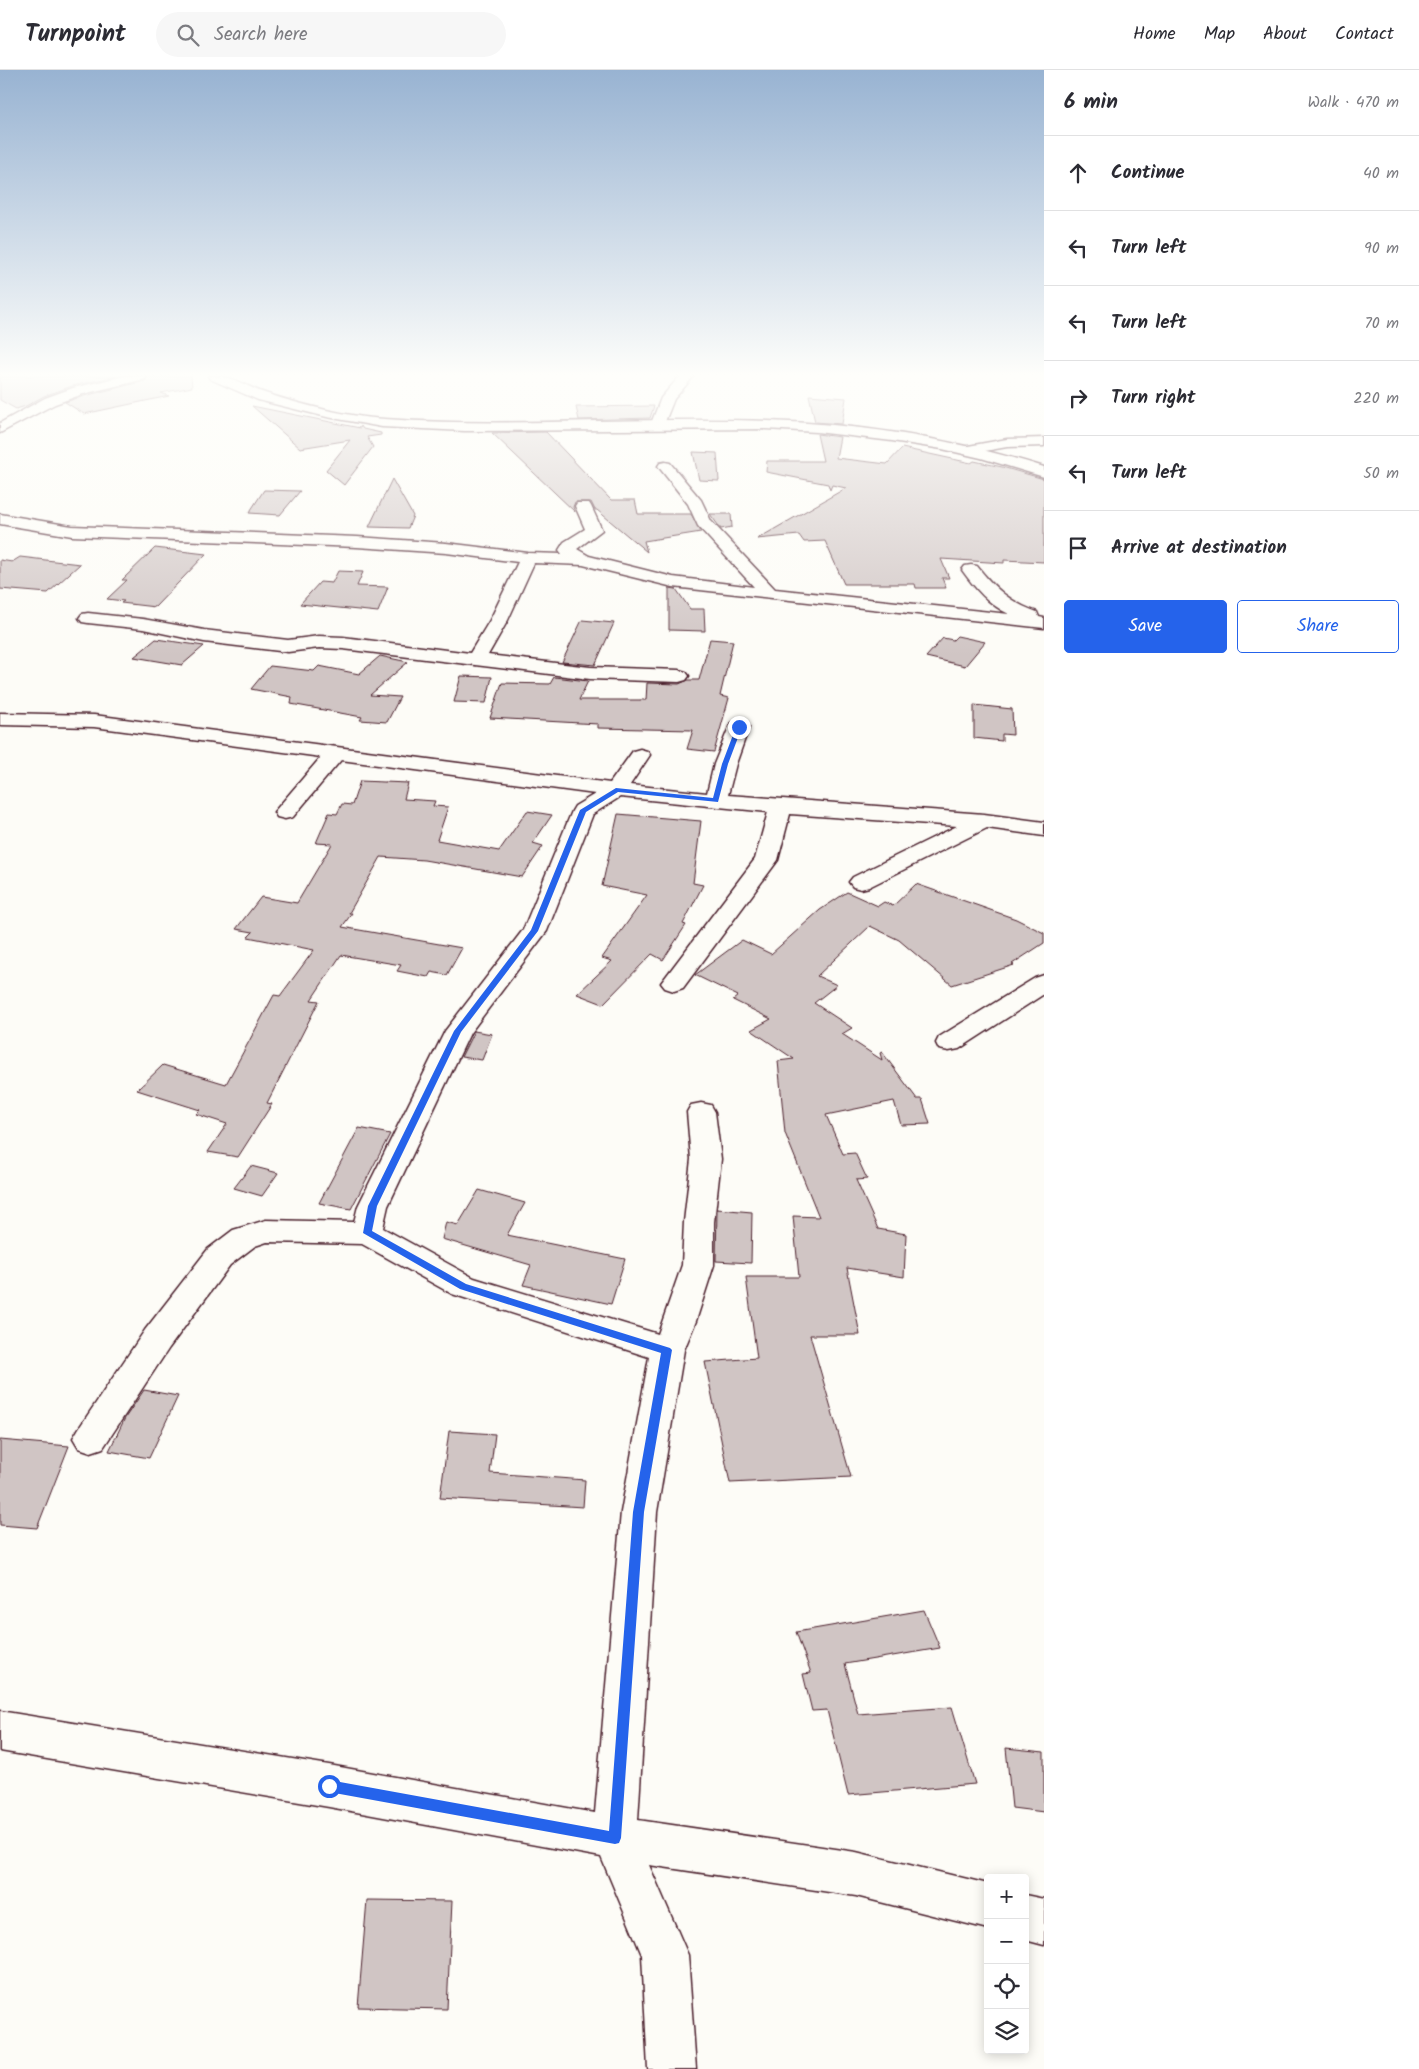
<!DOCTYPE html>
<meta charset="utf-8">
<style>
body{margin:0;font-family:Kalam,sans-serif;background:#f7f7f7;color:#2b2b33}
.controls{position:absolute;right:15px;bottom:15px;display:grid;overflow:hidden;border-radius:5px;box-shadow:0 2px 12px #0003}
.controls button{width:45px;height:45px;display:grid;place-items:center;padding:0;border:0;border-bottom:1px solid #e1e1e2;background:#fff;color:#2b2b33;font:25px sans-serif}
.stop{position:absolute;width:15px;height:15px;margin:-11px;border:4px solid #2563eb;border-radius:50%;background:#fff}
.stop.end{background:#2563eb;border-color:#fff;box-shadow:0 1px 5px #0008}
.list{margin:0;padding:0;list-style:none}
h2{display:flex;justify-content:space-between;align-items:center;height:65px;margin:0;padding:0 20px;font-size:21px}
h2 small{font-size:16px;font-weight:400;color:#7c7c81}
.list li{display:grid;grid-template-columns:32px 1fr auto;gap:15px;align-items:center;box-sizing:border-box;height:75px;padding:0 20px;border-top:1px solid #e1e1e2}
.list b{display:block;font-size:19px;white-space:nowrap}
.list em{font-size:16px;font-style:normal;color:#7c7c81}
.actions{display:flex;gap:10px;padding:15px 20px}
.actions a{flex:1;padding:11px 0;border:1px solid #2563eb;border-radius:5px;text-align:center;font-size:18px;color:#2563eb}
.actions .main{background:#2563eb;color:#fff}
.icon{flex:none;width:28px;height:28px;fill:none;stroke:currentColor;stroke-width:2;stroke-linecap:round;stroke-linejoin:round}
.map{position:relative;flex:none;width:1044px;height:1999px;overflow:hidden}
header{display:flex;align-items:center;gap:30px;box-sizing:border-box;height:70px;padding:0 25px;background:#fff;border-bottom:1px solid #e1e1e2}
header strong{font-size:24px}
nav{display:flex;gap:28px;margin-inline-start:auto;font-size:18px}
.search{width:350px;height:45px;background:#f7f7f7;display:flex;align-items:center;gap:12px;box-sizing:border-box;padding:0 18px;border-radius:28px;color:#7c7c81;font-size:19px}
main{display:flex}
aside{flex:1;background:#fff}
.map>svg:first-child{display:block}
</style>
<header>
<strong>Turnpoint</strong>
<div class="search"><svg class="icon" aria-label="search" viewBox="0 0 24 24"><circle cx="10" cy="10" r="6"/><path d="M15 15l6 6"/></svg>Search here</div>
<nav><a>Home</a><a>Map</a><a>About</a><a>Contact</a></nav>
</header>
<main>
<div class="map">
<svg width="1044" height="1999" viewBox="0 0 1044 1999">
<rect width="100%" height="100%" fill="#fdfcf7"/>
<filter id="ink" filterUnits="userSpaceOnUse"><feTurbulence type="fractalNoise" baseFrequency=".02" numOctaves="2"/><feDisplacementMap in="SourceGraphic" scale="10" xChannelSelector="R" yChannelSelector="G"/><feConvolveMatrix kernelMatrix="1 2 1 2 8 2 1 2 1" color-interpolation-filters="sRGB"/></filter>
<g filter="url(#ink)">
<!-- building -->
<path fill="#d0c5c4" stroke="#4a1f2b" d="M 0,306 L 116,306 L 72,316 L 44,326 L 26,336 L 16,339 L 0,330 Z
M 149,306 L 191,306 L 192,317 L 161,323 L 169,326 L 84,344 L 65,332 L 84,326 L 145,311 Z
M 809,325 L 846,328 L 842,354 L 815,352 Z
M 252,336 L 360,358 L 361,356 L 363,359 L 381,363 L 381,365 L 367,367 L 373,377 L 344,415 L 326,400 L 350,370 L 300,378 Z
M 654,336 L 650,348 L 579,350 L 576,337 Z
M 546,362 L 611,430 L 635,430 L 638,444 L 691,444 L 701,462 L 644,471 L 647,482 L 597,440 L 595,440 L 591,432 L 575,432 L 573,437 L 575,442 L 492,363 Z
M 817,364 L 840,367 L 836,388 L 887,394 L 902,378 L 971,393 L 974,391 L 1002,397 L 1044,409 L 1044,492 L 1004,490 L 1004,493 L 941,489 L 949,508 L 942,508 L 946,518 L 916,518 L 915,514 L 844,514 L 825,471 L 804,472 L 799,465 L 757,469 L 846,418 L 832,415 L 830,420 L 828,414 L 766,402 L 767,391 L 823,391 Z
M 693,382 L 717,383 L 719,411 L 699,410 Z
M 392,409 L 413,446 L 408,458 L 369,457 Z
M 264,420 L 300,421 L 280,445 L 249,443 Z
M 710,444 L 731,444 L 732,457 L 721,459 Z
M 155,478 L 206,484 L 155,537 L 121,533 L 124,531 L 107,529 L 127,510 L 122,510 Z
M 20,487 L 80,494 L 48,523 L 0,519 L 0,490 L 12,492 Z
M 338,501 L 363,502 L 357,516 L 388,517 L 378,542 L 300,534 L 320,512 L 332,513 Z
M 669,518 L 676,519 L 690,539 L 704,539 L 705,561 L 669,560 Z
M 582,550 L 614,553 L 595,595 L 562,592 Z
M 957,566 L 985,572 L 965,596 L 926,587 L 943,568 L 953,570 Z
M 156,569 L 204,576 L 182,595 L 134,587 Z
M 710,569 L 733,571 L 720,626 L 729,628 L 714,682 L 687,679 L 693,660 L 598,658 L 598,654 L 490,648 L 502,613 L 550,614 L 554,607 L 588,611 L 579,630 L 646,630 L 647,613 L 679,614 L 688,610 L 699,610 Z
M 380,586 L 408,592 L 370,625 L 400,627 L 387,652 L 360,650 L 362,647 L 291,634 L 292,627 L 251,619 L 270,596 L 314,601 L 319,596 L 359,604 Z
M 461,606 L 492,607 L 486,633 L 454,632 Z
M 974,635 L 1012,639 L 1013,665 L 1002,664 L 1002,671 L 974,668 Z
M 360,711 L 408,713 L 404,729 L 435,731 L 433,736 L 448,737 L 437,770 L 499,781 L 527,741 L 552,745 L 533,773 L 543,776 L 522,807 L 424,790 L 381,787 L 349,843 L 352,843 L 342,857 L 462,878 L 447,905 L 431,902 L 428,907 L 397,901 L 401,895 L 341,885 L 311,930 L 319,931 L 267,1033 L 272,1034 L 238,1087 L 208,1082 L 227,1054 L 196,1044 L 200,1040 L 137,1020 L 163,995 L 226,1014 L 274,925 L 280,926 L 314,880 L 248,867 L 253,862 L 236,859 L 261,827 L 297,833 L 332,774 L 316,773 L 329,743 L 337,744 L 342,734 L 352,735 Z
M 618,744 L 701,751 L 693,813 L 703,815 L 683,854 L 686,855 L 663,890 L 652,884 L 603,934 L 577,924 L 612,891 L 602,888 L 647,825 L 602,816 Z
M 916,814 L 1016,849 L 1044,863 L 1044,873 L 1012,894 L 1014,895 L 952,915 L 899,870 L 870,856 L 817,906 L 837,915 L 814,933 L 852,958 L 842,964 L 882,990 L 880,983 L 882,982 L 917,1029 L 922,1029 L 930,1054 L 901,1055 L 894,1031 L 826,1045 L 843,1084 L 855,1083 L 867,1109 L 856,1110 L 878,1159 L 906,1164 L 904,1207 L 847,1198 L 860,1265 L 810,1265 L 851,1407 L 730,1413 L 705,1292 L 757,1288 L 746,1207 L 799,1207 L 793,1146 L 819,1147 L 785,1063 L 778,991 L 794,989 L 751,960 L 771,949 L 733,930 L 738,926 L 695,905 L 742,870 L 771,884 L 820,840 L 847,822 L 878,836 L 884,832 L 893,836 Z
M 474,961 L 492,964 L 482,990 L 461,987 Z
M 359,1058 L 390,1064 L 351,1139 L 319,1133 Z
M 251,1096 L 278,1103 L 262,1126 L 234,1118 Z
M 479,1120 L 525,1133 L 507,1165 L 625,1189 L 611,1234 L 523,1215 L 531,1195 L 442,1169 L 446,1152 L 458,1155 Z
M 717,1139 L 752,1142 L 751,1193 L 716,1191 Z
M 144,1320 L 178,1326 L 149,1388 L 109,1381 L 125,1348 Z
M 449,1361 L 495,1364 L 490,1403 L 585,1410 L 583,1437 L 440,1428 Z
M 0,1370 L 69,1376 L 37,1458 L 0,1455 Z
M 924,1540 L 940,1578 L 845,1594 L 858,1644 L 952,1637 L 975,1714 L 848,1725 L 827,1640 L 812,1641 L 803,1604 L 811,1603 L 796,1562 Z
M 1006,1678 L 1044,1682 L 1044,1742 L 1012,1738 Z
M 367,1830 L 452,1831 L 447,1939 L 358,1937 Z"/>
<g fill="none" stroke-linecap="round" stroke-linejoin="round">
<defs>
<path id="minor" d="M 124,306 L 147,306 L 145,309 L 83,324 L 55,334 L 0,363 L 0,353 L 45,328 L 73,318 Z
M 680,306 L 694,306 L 674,329 L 662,359 L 652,359 L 650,356 L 661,328 Z
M 1044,368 L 1044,376 L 1007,377 L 968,384 L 963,383 L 961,380 L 963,377 L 968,376 L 1007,369 Z
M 665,392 L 670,393 L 701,430 L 711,451 L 775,519 L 1009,544 C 989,535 975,518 962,500 L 965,496 L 971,495 L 977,496 C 994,518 1011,533 1037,542 L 1039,547 L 1044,548 L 1044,558 L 673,517 L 583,495 L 534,493 L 508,550 L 488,585 L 590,597 L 679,600 L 686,602 L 689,606 L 686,610 L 679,612 L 590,609 L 343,579 L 319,578 L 288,582 L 204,572 L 143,559 L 88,553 L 82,552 L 79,548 L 82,544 L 88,543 L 143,549 L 204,560 L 288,570 L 319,566 L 343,567 L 470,583 L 490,550 L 518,492 L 446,483 L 357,477 L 72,466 L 0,454 L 0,444 L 72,456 L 357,467 L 446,473 L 528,483 L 562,484 L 559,480 L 564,472 L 585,459 L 575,436 L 577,433 L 589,433 L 591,436 L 602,460 L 577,479 L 589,486 L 673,507 L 754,517 L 698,456 L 688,434 L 658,396 L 660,393 Z
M 0,643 L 94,645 L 610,713 L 633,681 L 640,679 L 647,681 L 650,685 L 630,715 L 707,723 L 714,694 L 729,657 L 732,653 L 739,651 L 746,653 L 749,657 L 736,694 L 728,725 L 984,744 L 1044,752 L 1044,766 L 987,758 L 869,817 L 861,819 L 853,817 L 849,812 L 853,807 L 957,756 L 790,744 L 778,790 L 683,918 L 674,921 L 665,918 L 661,913 L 755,789 L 768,742 L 620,727 L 593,744 L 547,861 L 470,963 L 388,1136 L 383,1158 L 474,1208 L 658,1264 L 682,1195 L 684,1152 L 691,1089 L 687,1042 L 691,1035 L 701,1033 L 711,1035 L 715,1042 L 721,1089 L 714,1152 L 714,1195 L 696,1251 L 684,1280 L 657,1442 L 638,1750 L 856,1782 L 988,1814 L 988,1859 L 856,1826 L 649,1795 L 688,1885 L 696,1999 L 648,1999 L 642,1885 L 601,1787 L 329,1737 L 0,1681 L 0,1641 L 329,1695 L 595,1743 L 621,1442 L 649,1287 L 452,1224 L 362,1174 L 267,1172 L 255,1176 L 230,1195 L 169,1278 L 103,1378 L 91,1382 L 79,1378 L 73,1368 L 79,1358 L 145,1260 L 208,1179 L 233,1160 L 266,1150 L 354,1152 L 358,1136 L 445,961 L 523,860 L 572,741 L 575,736 L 595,724 L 341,690 L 293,747 L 285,749 L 277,747 L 274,742 L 321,687 L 94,657 L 0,655 Z
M 1044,905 L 1044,924 L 959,979 L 949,981 L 939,979 L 936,973 L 939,967 L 1035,908 Z
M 1025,1825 L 1044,1829 L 1044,1875 L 1025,1870 Z"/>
<path id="primary" d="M 208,306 C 235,305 245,317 268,324 C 302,335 350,347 385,349 C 512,358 640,346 768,351 C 862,354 954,369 1044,397 L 1044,407 L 981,388 L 942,379 L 892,371 L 817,362 L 766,359 L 465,361 L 382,357 L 327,347 L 258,330 L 210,309 Z"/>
</defs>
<!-- minor casing -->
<use href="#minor" stroke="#4a1f2b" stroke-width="3"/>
<!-- primary casing -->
<use href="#primary" stroke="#4a1f2b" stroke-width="3"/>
<!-- minor -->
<use href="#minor" fill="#fdfcf7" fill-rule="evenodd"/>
<!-- primary -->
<use href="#primary" fill="#fdfcf7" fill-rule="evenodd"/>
</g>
</g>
<!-- sky -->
<linearGradient id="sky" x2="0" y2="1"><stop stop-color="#98b3d2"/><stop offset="0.52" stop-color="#fefefb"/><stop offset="1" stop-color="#fefefb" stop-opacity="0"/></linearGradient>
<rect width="1044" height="586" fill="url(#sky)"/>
<!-- route -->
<path fill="#2563eb" d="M 739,655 L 742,657 L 728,694 L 718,732 L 618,722 L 586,742 L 538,861 L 461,962 L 377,1136 L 372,1161 L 466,1214 L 670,1278 L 672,1280 L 644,1442 L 621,1768 L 619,1773 L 615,1774 L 329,1722 L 324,1721 L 322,1716 L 324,1712 L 329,1710 L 609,1761 L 633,1442 L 661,1283 L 460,1219 L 363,1163 L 368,1136 L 454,961 L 531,860 L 580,740 L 616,718 L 713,728 L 722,694 L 736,657 Z"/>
</svg>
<div class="controls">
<button>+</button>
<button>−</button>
<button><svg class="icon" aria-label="locate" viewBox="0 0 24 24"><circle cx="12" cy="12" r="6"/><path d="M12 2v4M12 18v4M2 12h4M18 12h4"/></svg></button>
<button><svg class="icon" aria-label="layers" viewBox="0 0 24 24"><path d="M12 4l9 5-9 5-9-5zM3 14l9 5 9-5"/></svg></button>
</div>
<div class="stop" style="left:329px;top:1716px"></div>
<div class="stop end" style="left:739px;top:657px"></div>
</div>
<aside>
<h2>6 min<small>Walk · 470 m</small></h2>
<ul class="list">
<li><svg class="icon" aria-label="ahead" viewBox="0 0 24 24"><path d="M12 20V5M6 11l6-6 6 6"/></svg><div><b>Continue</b></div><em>40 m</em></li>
<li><svg class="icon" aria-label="left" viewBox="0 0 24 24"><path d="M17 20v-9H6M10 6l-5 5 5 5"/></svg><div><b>Turn left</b></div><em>90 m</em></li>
<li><svg class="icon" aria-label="left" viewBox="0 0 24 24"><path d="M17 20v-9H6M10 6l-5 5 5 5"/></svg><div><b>Turn left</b></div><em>70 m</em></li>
<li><svg class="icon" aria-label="right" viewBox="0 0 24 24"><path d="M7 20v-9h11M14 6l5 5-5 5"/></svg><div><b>Turn right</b></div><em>220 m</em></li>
<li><svg class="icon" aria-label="left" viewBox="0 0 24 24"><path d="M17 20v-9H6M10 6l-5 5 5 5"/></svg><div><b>Turn left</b></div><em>50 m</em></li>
<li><svg class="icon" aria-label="arrive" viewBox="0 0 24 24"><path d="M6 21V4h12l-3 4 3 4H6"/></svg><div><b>Arrive at destination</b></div></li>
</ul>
<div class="actions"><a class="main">Save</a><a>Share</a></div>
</aside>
</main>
